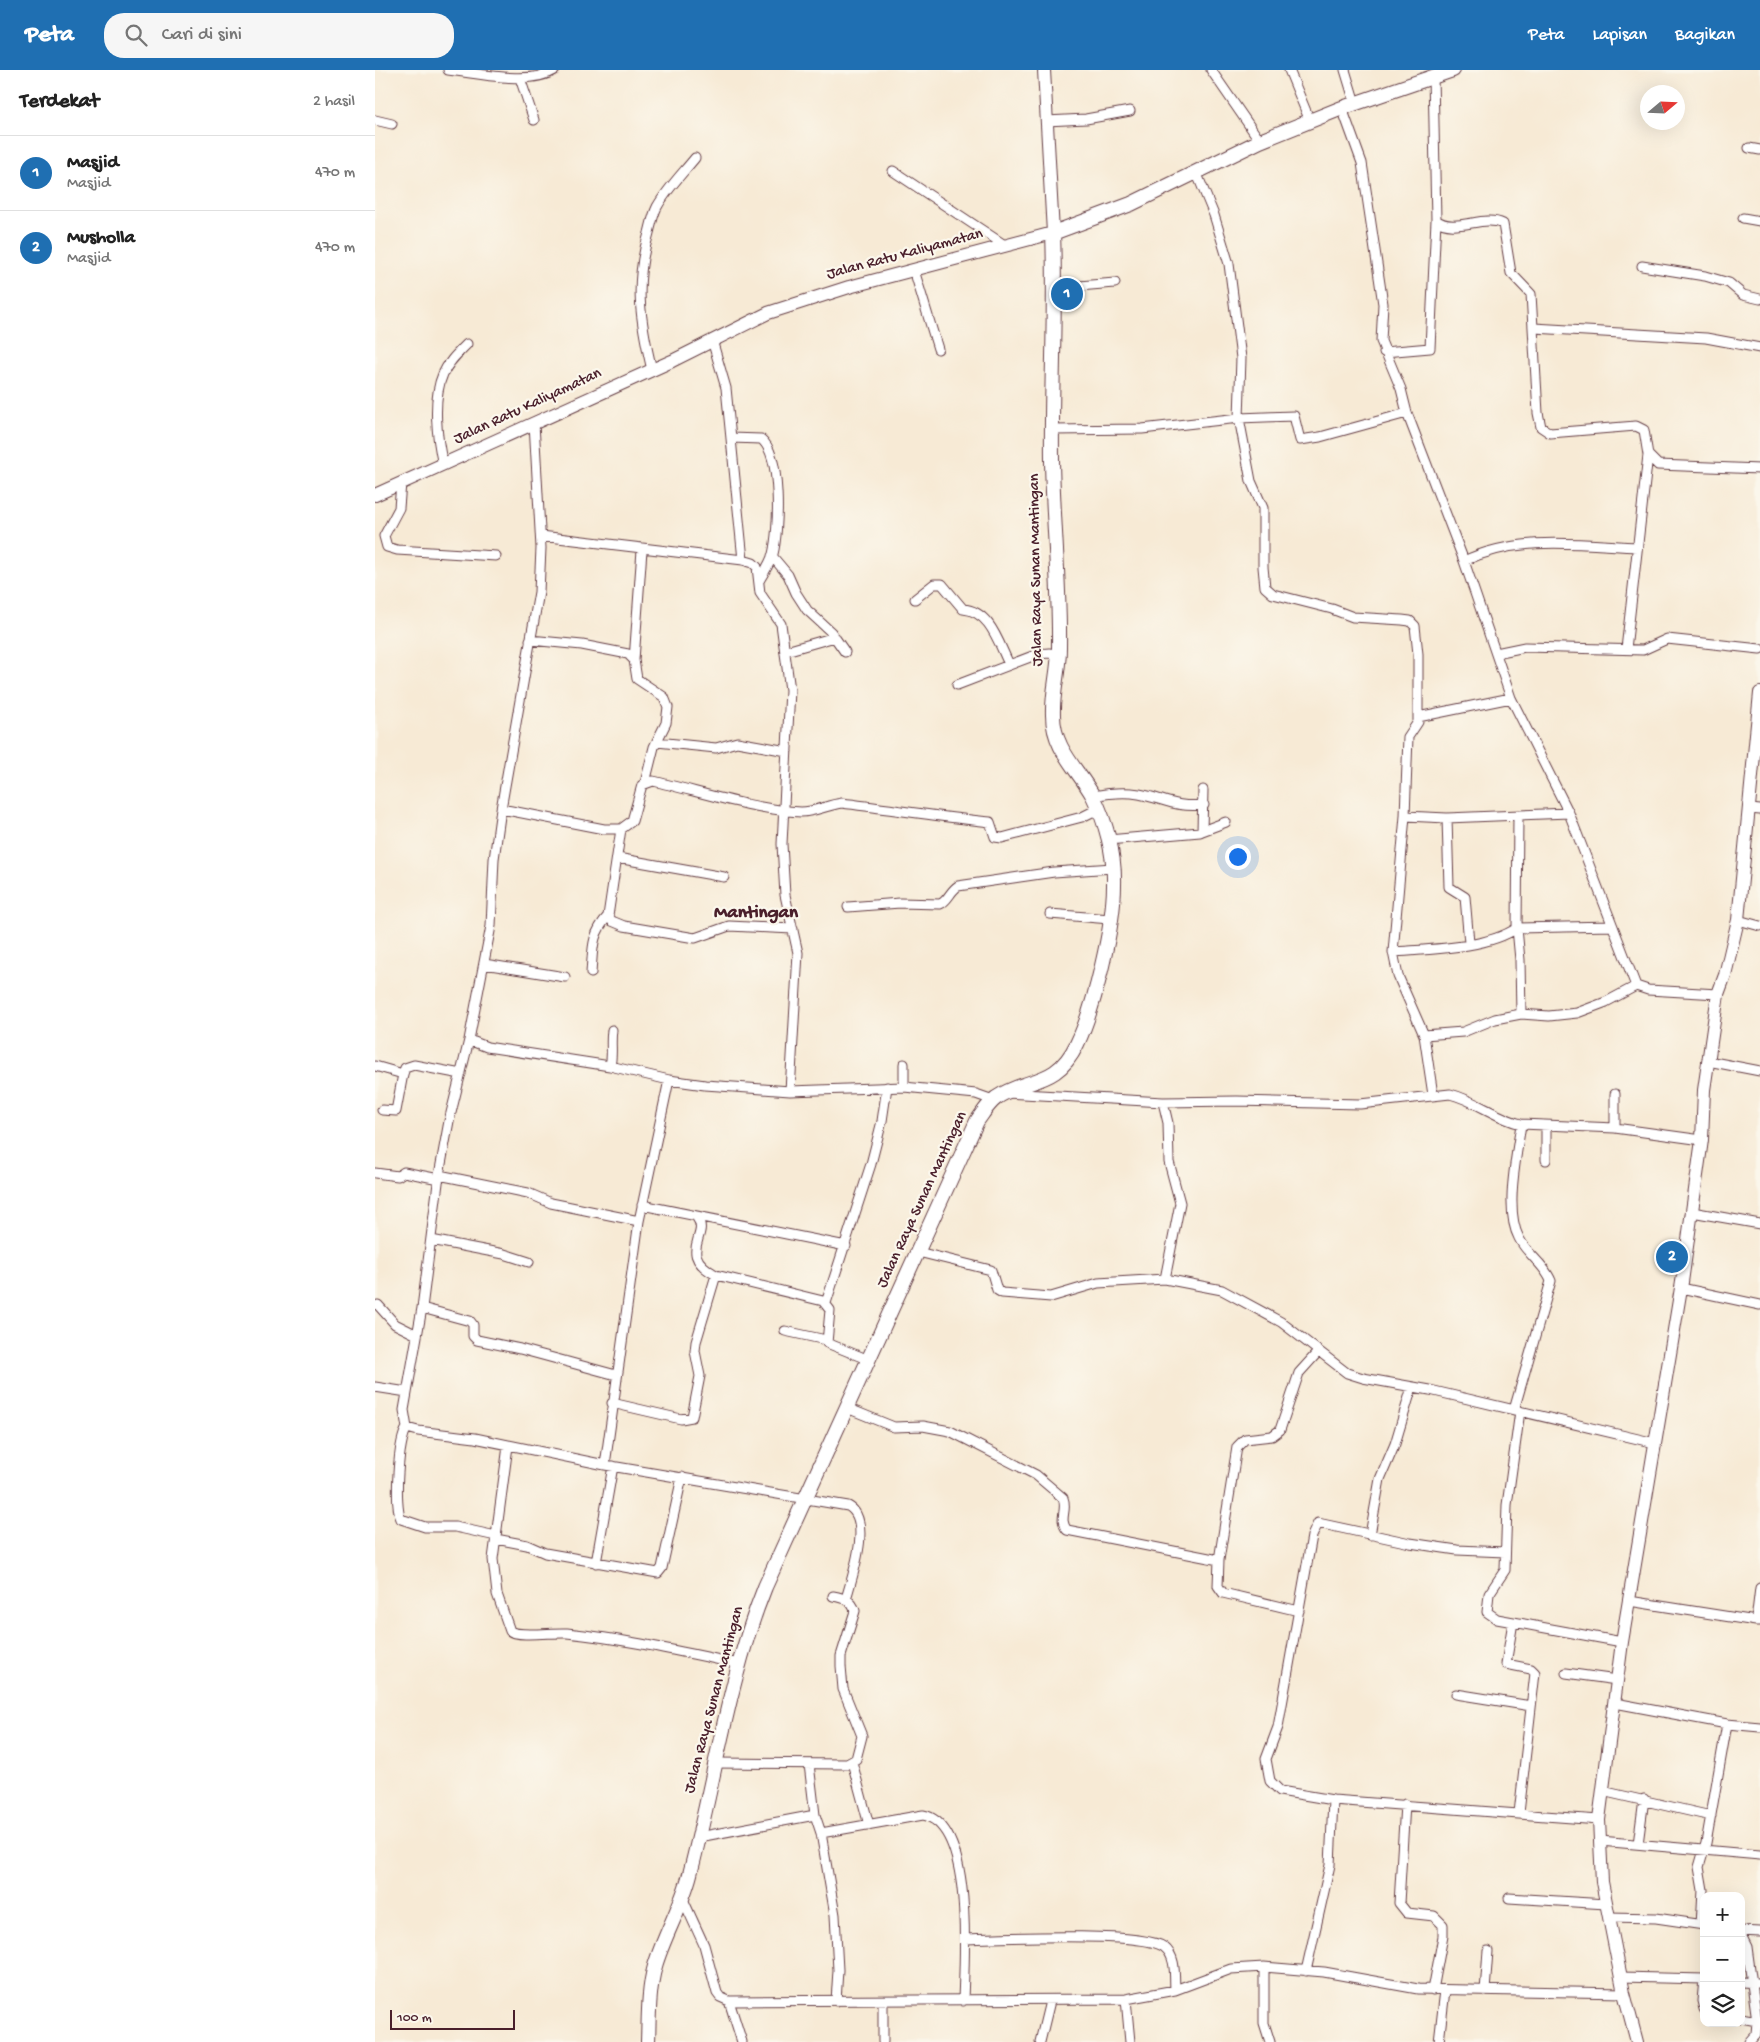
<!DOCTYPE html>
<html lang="id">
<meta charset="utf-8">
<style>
body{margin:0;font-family:"Gochi Hand",sans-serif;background:#f6f6f6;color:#222}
.controls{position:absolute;right:15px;bottom:15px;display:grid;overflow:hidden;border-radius:10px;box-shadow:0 5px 20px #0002}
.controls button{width:45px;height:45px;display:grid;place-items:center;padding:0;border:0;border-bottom:1px solid #e0e0e0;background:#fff;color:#222;font:25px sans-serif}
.compass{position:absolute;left:1265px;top:15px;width:45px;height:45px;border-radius:50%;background:#fff;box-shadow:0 5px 20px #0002;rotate:71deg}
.scale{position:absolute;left:15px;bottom:12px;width:125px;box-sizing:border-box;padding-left:5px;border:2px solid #4a1f2b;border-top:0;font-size:14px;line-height:18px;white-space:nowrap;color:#4a1f2b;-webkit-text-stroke:4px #fbf7ec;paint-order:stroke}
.you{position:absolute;left:862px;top:786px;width:18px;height:18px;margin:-12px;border:4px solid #fff;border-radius:50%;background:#1a73e8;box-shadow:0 0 0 8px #1a73e833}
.badge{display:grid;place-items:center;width:32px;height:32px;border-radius:50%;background:#1f6fb2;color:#fff;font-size:16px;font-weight:700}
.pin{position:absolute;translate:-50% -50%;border:2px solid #fff;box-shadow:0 1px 5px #0006}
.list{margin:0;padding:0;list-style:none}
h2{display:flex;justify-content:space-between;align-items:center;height:65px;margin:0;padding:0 20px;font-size:21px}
h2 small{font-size:16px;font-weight:400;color:#767676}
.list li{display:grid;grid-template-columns:32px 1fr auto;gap:15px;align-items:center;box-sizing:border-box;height:75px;padding:0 20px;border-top:1px solid #e0e0e0}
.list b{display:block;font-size:19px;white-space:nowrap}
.list p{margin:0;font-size:16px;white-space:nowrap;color:#767676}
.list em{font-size:16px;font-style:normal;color:#767676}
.icon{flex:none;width:28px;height:28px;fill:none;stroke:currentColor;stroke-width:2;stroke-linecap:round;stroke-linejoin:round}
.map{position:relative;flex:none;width:1385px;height:1972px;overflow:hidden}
header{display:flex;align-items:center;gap:30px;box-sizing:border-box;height:70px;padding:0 25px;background:#1f6fb2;color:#fff}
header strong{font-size:24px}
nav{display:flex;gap:28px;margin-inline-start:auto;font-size:18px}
.search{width:350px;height:45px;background:#f6f6f6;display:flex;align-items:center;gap:12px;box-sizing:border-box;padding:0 18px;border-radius:20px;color:#767676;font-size:19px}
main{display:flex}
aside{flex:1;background:#fff}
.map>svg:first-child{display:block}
</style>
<header>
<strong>Peta</strong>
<div class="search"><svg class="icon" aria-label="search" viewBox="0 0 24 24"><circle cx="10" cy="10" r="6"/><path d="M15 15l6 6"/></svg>Cari di sini</div>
<nav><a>Peta</a><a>Lapisan</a><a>Bagikan</a></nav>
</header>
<main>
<aside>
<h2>Terdekat<small>2 hasil</small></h2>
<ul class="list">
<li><span class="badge">1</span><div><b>Masjid</b><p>Masjid</p></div><em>470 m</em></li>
<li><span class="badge">2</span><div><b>Musholla</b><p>Masjid</p></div><em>470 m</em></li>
</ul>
</aside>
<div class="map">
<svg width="1385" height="1972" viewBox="0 0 1385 1972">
<rect width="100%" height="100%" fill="#fbf7ec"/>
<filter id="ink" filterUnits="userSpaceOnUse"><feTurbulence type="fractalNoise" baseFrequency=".02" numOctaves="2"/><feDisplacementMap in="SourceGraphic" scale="10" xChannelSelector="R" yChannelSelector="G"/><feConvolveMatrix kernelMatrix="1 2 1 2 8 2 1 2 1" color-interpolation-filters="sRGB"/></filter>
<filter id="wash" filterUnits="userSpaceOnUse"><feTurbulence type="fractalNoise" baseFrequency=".0096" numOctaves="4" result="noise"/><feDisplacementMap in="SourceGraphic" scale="20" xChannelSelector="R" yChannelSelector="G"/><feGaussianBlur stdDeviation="1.12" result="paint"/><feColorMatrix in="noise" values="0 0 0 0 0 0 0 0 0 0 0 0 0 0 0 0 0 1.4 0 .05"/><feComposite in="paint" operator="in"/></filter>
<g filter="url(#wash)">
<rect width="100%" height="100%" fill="#f7ead5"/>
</g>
<g filter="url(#ink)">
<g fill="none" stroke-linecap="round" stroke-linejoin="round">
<defs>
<path id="street" d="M 73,0 C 102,3 154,16 180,0
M 836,0 L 885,71
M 914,0 L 935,51
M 970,0 L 980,33
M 1058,6 L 1061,150 C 1080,164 1108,144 1128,154 L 1136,203 L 1156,224 L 1163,343 L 1166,357 L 1175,363 L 1261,356 L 1269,360 L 1273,385 L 1283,395 L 1385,399
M 145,8 L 159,50
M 967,38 L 987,93 L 1008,234 L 1006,271 L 1026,319 L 1032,343 L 1089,491 L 1136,628 L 1194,743 L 1261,916 L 1273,920 L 1343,924
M 0,50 L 17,54
M 671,51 L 711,49 L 755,41
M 1374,78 L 1385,80
M 518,101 L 631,176
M 1368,148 L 1385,151
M 1267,196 L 1330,206 L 1354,213 L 1368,225 L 1385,229
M 539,200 L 563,279
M 680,218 L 740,213
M 1159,258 L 1331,268 L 1385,278
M 337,270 L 351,318 L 368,490
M 1009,282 L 1055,278 L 1061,150
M 277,300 C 265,250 259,213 274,163 C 276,155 278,145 282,137 C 292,119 307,104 320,88
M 1032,343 L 945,367 L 925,370 L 919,346 L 864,348 L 876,411 L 888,438 L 888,497 L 890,517 L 898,524 L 957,539 L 978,547 L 1027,550 L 1035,551 L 1040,556 L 1043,584 L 1043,652 L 1033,667 L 1030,746 L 1018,882 L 1023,906 L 1049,965 L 1058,1025
M 159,353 L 166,478 L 164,522 L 126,739 L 119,789 L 116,856 L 94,970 L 112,977 L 235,996 L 294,1010 L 330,1015 L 415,1021 L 529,1017 L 601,1024 L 618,1030
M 677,360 L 767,359 L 864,348 L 866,288 L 854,194 L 839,145 L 822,104
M 356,368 L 386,369 C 407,385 404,460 398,484 C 395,494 389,502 384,511
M 68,395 C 62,369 57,329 68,304 C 73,292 83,283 92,274
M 26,413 L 24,438 L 9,466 L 12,477 L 22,480 L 121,486
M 166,466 L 368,490 L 378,493 L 382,497 L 385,523 L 406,554 L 415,620 L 407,774 L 410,825 L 423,883 L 415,1021
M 397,486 L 413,505 L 421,523 L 432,540 L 456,562 L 470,582
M 1089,491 C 1143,465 1203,474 1262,477
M 540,529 L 559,514 L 567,514 L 588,539 C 615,541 623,572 634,594
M 155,570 L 207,575 L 253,584 L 259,590 L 262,609 L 289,627 L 293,637 L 291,653 L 279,677 L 270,713
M 1251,579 L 1273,385
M 411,581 L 460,567
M 1121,583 L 1150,577 L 1268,580 L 1292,569 L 1385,579
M 259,590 L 267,480
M 582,615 L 663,584 L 674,583 L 684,585
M 1043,647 L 1136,628
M 282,672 L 341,678 L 362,672 L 412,681
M 718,726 C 733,723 748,721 764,724 C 790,729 800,738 829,735
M 126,739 L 229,759 L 246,759 L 257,751 L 267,715 L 278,711 C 326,722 376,739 426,742 C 440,742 452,735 467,733 C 516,739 565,747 615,752 L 620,767 L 627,768 L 707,747 L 723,739
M 1375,739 L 1385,740
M 1030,746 L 1072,748 L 1194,743
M 1143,746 L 1142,858 L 1145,890 L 1146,944
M 1072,748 L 1074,817 L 1090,827 L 1094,873
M 246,759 L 233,846 L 237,851 L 249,856 L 320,868 L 354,856 L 418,859
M 827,761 L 851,752
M 733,770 L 825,762 L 827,761 L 828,720
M 242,788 L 349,807
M 473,837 L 525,833 L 565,834 C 573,831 575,821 583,816 L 679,802 L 738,798
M 675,844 L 735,849
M 1363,850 L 1385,856
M 1018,882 C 1054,879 1111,879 1142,858 L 1236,856
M 109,894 L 190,907
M 216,903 C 218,879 216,865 233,846
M 1049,965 L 1088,962 L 1120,949 L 1146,944 L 1174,946 L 1202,943 L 1231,932 L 1261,916
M 94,970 L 74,1051 L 64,1105 L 47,1238 L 29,1340 L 32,1358 L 43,1361 L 100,1368 L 230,1395 L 473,1436 C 498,1449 477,1507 471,1529
M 1333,991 L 1385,1001
M 0,996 L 28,1004 L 30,998 L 39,995 L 86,1004
M 235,996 C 238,984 235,973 237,960
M 529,1017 L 529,994
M 632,1023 L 788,1032 L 862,1031 L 985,1034 L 1075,1024 C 1100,1030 1121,1048 1146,1054 L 1240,1058 L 1327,1070
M 1240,1024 L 1240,1058
M 788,1032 L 793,1053 L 794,1092 L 805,1133 L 790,1209 L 847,1220 L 906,1252 L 972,1303 L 988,1308 L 1055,1320 L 1280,1373
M 7,1040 L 21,1041 L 28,1004
M 1171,1056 L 1171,1090
M 0,1103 L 23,1106 L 29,1102 L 64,1109
M 64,1105 L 153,1123 L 176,1133 L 264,1151
M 267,1135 L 471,1176
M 1317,1142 L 1385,1154
M 322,1148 C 336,1165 300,1183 341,1205 L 448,1231 L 455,1240 L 452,1273 L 494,1290
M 56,1170 L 129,1184 L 154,1192
M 543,1182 L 616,1200 L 622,1220 L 627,1223 L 676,1227 L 723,1213 L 790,1209
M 1306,1218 L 1385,1235
M 451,1233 L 496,1094 L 507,1051 L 512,1017
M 3,1235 L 20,1254 L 42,1265
M 47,1238 L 95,1251 L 98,1255 L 98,1266 L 102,1270 L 145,1279 L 241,1305
M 410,1261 L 451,1270
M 0,1317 L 32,1322
M 237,1333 L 306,1349 L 317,1347 L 325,1306 L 320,1281 L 321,1272 L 341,1205
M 472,1338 L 519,1357 L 548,1356 L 575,1361 L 661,1405 L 688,1428 C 693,1440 683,1449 692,1460 L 844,1490
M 1139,1340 L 1176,1211 C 1169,1193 1152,1185 1144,1168 C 1129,1140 1142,1085 1146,1054
M 1145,1341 L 1132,1435 L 1130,1500 L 1114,1524 L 1112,1542 L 1122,1549 L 1247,1572
M 32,1358 C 23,1370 19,1436 26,1449 L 50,1457 L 80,1457 L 121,1466
M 133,1376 L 118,1489 L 122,1524 L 135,1561 C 143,1567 179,1562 192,1563 C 250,1569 307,1582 365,1594
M 230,1395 L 264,1151 L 294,1010
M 995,1465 L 1005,1409 L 1020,1374 L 1037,1317
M 121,1469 L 152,1475 L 170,1483 L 283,1503 L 287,1498 L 307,1407
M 1130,1482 L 1082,1480 L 1035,1473 L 943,1453 L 937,1466 L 903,1657 L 891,1689 L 895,1711 L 905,1721 L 958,1730 L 1224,1750
M 221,1493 L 238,1396
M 1385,1518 L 1381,1551 L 1385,1551
M 1254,1531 L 1381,1551
M 924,1541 L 848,1523 L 843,1516 L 844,1490 L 862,1377 L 870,1369 L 897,1366 L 905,1360 L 924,1303 L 943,1282
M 1138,1552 L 1131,1594 L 1156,1599 L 1160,1603 L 1144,1743
M 1191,1603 L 1242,1610
M 1081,1624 L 1156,1636
M 1240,1633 L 1352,1654 L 1385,1657
M 477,1692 L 494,1755
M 340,1693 L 472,1694 L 481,1689 L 487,1666 L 468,1619 L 466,1596 L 466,1586 L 480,1541 C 477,1530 469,1528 458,1526
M 434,1694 L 440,1745 L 446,1763 L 460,1845 L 463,1900 L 461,1931
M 1227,1721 L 1336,1746
M 1030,1734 L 1024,1833 L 1032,1843 L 1059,1846 L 1068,1855 L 1068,1866 L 1058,1920
M 446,1763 L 548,1745 C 600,1755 589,1891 588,1931
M 324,1767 L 440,1745
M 1225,1771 L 1385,1785
M 1263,1774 L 1269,1729
M 307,1827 L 329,1875 L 342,1923 L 345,1927 L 354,1931 L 751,1929 L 800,1920 L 856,1899 L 889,1897 L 949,1902 L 1043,1919 L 1249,1923
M 1134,1828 L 1231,1834
M 1234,1847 L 1281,1848 L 1329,1855
M 1326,1855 L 1328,1820 L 1324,1797 L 1331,1773 L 1352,1654
M 1366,1861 L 1385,1862
M 1366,1865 L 1372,1877 L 1382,1951 L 1381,1964 L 1374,1972
M 590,1869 C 623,1868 768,1861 789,1877 C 802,1887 799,1906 800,1920
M 889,1897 L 889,1953 L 895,1972
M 931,1901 L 955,1795 L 958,1730
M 1246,1907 L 1329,1909
M 1329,1909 L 1327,1931 L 1329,1939
M 1366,1912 L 1385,1913
M 1110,1921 L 1113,1881
M 751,1929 L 755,1972
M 354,1931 L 367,1972
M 508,1931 L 508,1972
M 1366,1948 L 1382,1951
M 665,1972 L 675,1931
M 1064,1972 L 1070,1920"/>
<path id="secondary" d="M 0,425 L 297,291 L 393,243 L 474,217 L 678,163 L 669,0
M 1262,1972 L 1249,1923 L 1227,1812 L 1224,1750 L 1247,1572 L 1307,1212 L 1327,1070 L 1329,1020 L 1343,924 L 1350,905 L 1363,850 L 1385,623"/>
<path id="primary" d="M 273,1972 C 274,1947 273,1921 280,1896 C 289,1865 307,1836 315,1804 C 340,1708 353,1609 390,1517 L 602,1051 C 608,1043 613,1034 621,1028 C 653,1006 681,1018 702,974 C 719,939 739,855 739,815 C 740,785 731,752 718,726 C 703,699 678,679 678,645 C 677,623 684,601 684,578 C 685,515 678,453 677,390 C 676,314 681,238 678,163 L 756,134 L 885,71 L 967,38 L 1078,0"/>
</defs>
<!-- street casing -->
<use href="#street" stroke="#643d44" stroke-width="11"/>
<!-- secondary casing -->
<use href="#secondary" stroke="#643d44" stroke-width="14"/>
<!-- primary casing -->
<use href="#primary" stroke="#643d44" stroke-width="16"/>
<!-- street -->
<use href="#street" stroke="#fff" stroke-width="9"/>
<!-- secondary -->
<use href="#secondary" stroke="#fff" stroke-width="12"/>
<!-- primary -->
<use href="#primary" stroke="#fff" stroke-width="14"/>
</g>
</g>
<g text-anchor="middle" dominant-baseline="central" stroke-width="4.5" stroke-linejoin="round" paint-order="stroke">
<!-- street labels -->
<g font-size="16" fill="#4a1f2b" stroke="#fbf7ec">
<text transform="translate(530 185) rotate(-15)">Jalan Ratu Kaliyamatan</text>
<text transform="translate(153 337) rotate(-25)">Jalan Ratu Kaliyamatan</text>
<text transform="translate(662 500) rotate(-91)">Jalan Raya Sunan Mantingan</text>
<text transform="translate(548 1130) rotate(-65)">Jalan Raya Sunan Mantingan</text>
<text transform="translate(340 1630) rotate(-75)">Jalan Raya Sunan Mantingan</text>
</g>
<!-- quarter labels -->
<g font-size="19" font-weight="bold" fill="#4a1f2b" stroke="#fbf7ec">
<text x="381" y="843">Mantingan</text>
</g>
</g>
</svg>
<div class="controls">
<button>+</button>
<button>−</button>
<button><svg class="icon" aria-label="layers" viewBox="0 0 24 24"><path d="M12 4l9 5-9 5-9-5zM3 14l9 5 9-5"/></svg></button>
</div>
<svg class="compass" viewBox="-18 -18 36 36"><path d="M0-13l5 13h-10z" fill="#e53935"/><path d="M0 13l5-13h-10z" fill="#767676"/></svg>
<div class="scale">100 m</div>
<div class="you"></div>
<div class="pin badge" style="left:692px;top:224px">1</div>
<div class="pin badge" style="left:1297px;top:1187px">2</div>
</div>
</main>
